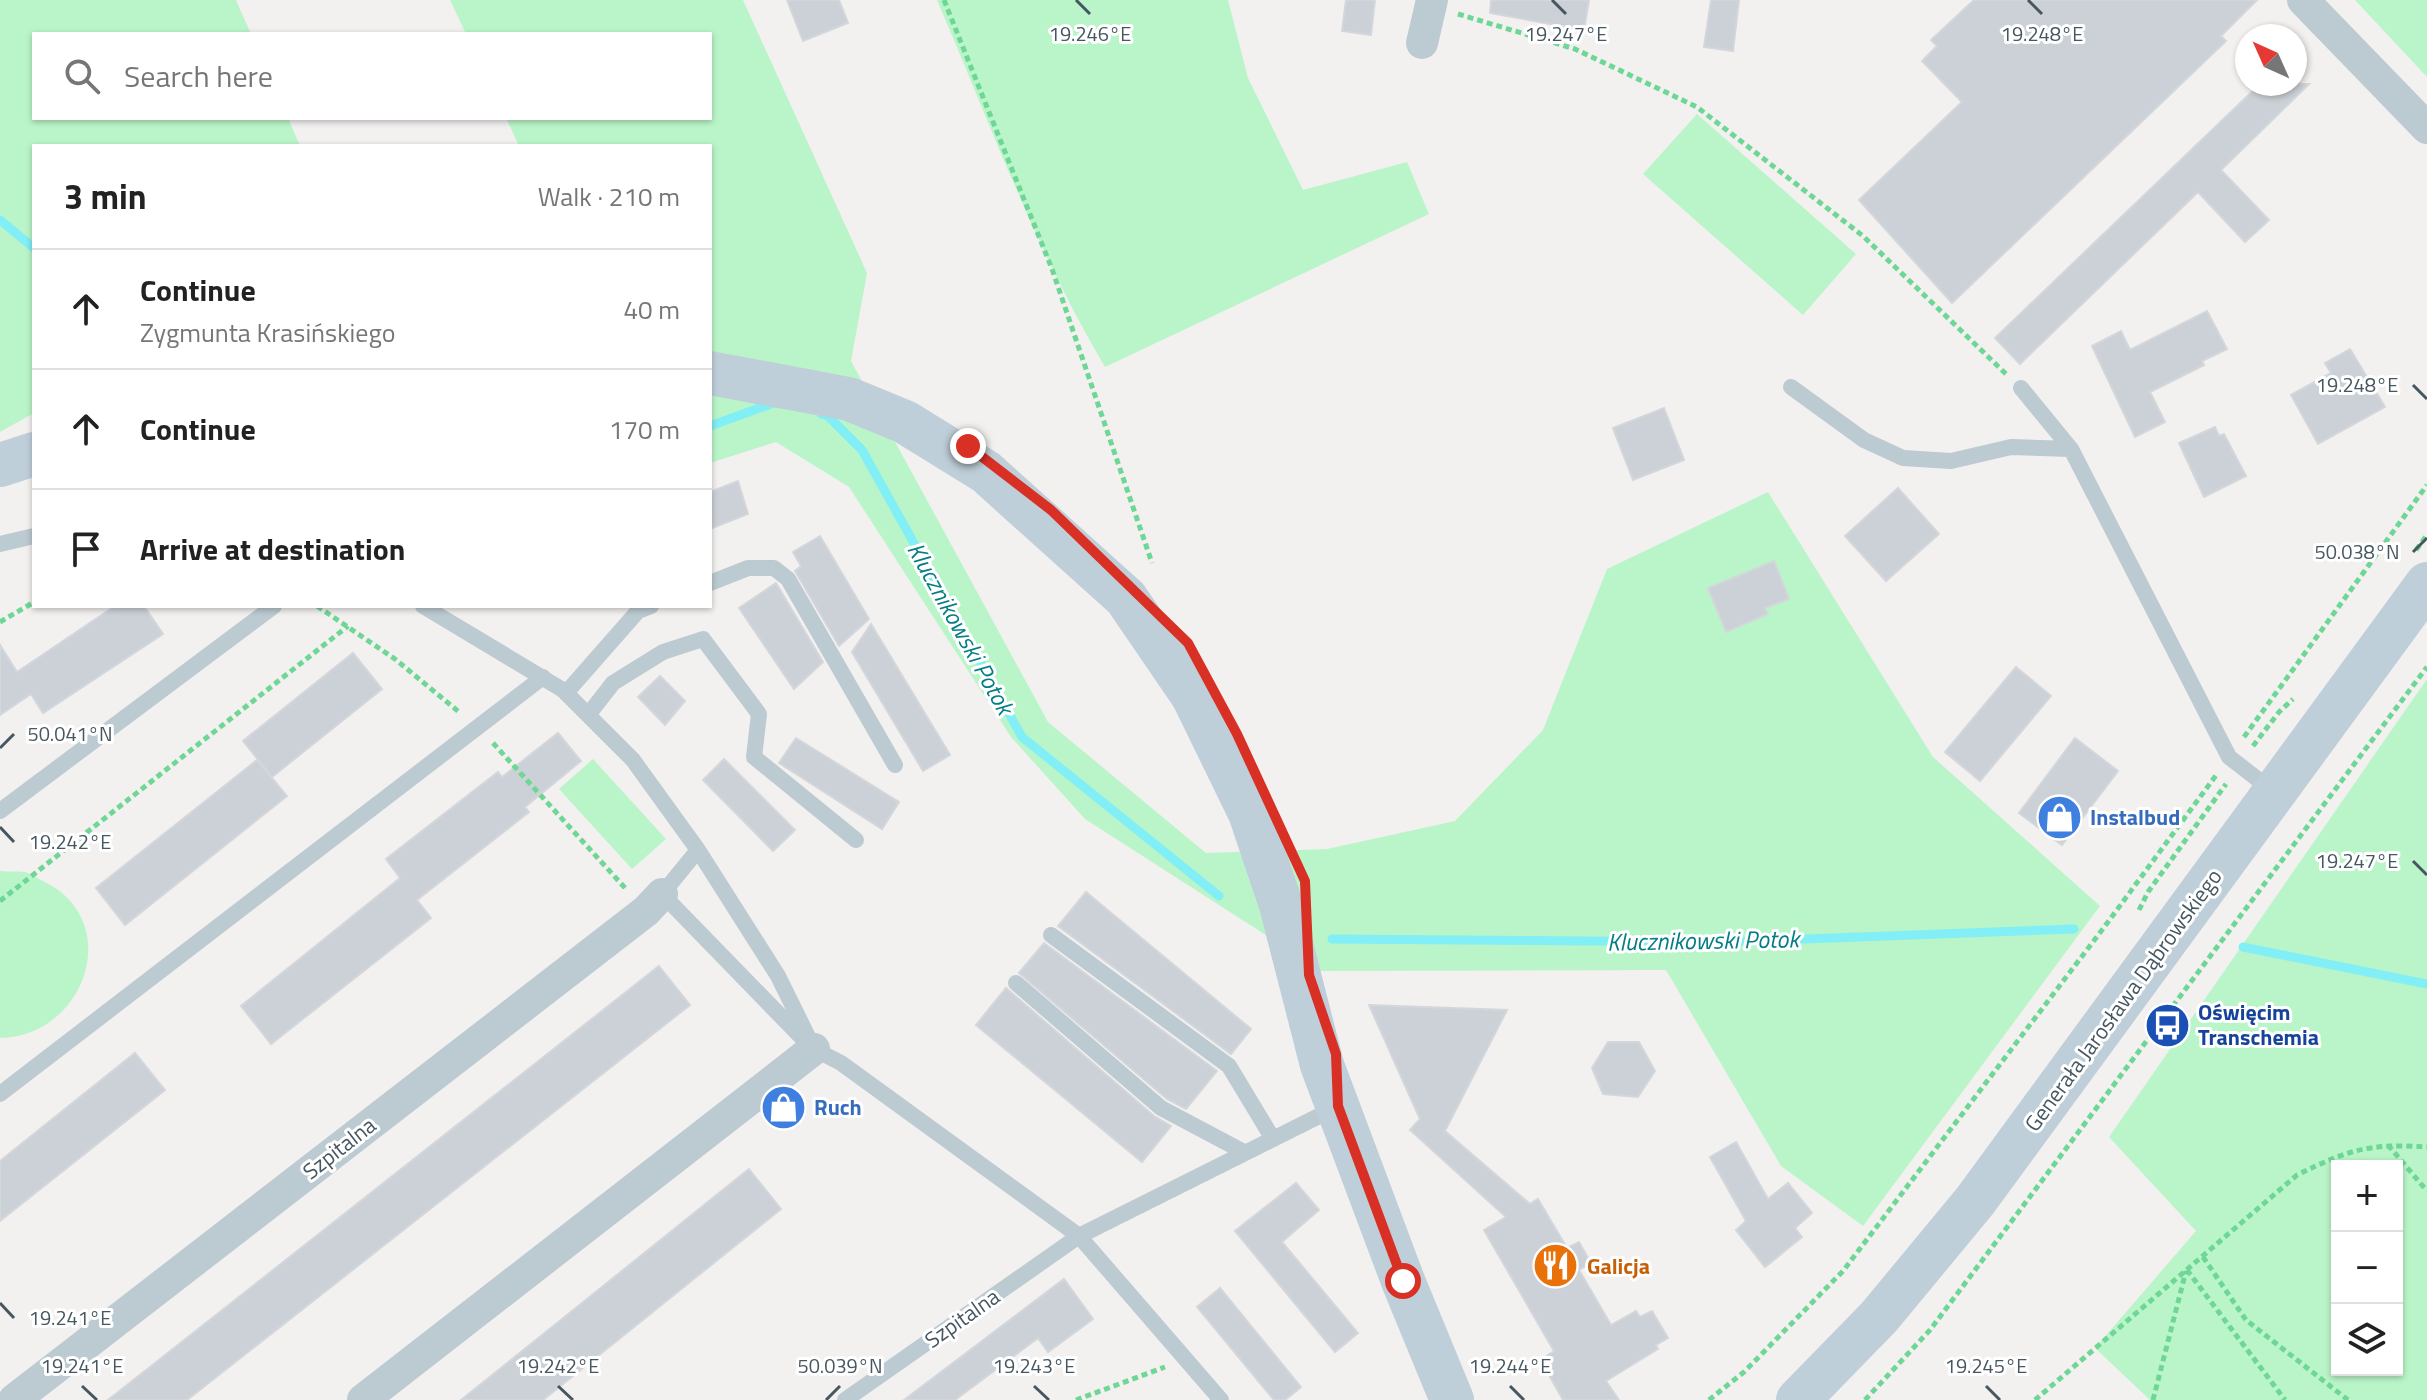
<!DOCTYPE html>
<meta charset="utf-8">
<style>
body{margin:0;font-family:"Titillium Web",sans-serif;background:#f2f2f2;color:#222}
.controls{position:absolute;right:24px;bottom:24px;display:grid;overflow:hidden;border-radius:0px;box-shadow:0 2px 6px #0004}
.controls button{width:72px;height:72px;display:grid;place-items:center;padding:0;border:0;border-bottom:2px solid #e0e0e0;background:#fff;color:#222;font:40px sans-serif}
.compass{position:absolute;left:2235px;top:24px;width:72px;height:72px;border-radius:50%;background:#fff;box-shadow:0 2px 6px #0004;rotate:315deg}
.stop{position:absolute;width:24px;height:24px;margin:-18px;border:6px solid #d93025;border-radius:50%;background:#fff}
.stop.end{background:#d93025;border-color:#fff;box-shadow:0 2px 8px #0008}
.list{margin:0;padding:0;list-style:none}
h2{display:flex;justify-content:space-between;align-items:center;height:104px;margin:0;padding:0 32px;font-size:34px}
h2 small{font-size:26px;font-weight:400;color:#767676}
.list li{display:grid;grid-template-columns:52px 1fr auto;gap:24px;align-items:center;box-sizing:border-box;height:120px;padding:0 32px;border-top:2px solid #e0e0e0}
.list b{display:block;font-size:30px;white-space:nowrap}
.list p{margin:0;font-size:26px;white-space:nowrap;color:#767676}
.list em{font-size:26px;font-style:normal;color:#767676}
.icon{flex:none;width:44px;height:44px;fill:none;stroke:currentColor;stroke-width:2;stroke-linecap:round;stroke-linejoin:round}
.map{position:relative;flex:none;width:2427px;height:1400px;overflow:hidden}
.search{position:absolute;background:#fff;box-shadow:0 2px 6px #0004;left:32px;top:32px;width:680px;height:88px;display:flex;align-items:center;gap:20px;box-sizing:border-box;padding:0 28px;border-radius:0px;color:#767676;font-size:30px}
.panel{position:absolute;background:#fff;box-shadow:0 2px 6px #0004;left:32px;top:144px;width:680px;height:464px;border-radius:0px}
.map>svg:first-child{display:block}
</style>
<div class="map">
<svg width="2427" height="1400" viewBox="0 0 2427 1400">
<rect width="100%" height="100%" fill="#f3f0f0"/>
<!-- green -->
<path fill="#baf5c9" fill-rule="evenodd" d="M 0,0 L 236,0 L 251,34 L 34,34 L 34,118 L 288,118 L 300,146 L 34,146 L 34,413 L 0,432 Z
M 450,0 L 743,0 L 867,273 L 851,361 L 1048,722 L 1206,853 L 1327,849 L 1455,821 L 1543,730 L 1607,569 L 1768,492 L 1933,757 L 2100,906 L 1863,1226 L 1781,1166 L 1666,970 L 1317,971 L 1283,946 L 1085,819 L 1011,737 L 849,487 L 776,442 L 710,463 L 710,146 L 519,146 L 506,118 L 710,118 L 710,34 L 466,34 Z
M 937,0 L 1228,0 L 1248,78 L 1303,190 L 1407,162 L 1429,214 L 1105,367 C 1037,253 989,121 937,0 Z
M 2355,0 L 2427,0 L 2427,77 Z
M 1697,114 L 1856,254 L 1803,315 L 1643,174 Z
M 2427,679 L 2427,1400 L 2150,1400 L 2095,1348 L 2196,1231 L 2109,1137 ZM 2337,1166 L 2397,1166 L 2397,1370 L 2337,1370 Z
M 593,759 L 666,839 L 632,869 L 559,789 Z
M 0,871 C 8,872 17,871 25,872 C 32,874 40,880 47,883 C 125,925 83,1037 0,1038 Z"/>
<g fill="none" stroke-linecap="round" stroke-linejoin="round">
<!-- stream -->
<path stroke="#82eef6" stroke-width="9" d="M 0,220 L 34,248
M 821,414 L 828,416 L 862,450 L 1022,737 L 1219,896
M 710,426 L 776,402
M 1332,939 L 1725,942 L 2074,929
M 2243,947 L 2427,984"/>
</g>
<!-- building -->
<path fill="#cbd1d6" stroke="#d3d7dc" stroke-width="2" d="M 787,0 L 839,0 L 848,23 L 803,41 Z
M 1346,0 L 1375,0 L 1371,35 L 1342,31 Z
M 1491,0 L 1589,0 L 1584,30 L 1490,13 Z
M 1711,0 L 1739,0 L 1733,51 L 1704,47 Z
M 1974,0 L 2257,0 L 2221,36 L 2226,41 L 1952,303 L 1859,200 L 1962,102 L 1922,61 L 1937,46 L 1931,40 Z
M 2260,84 L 2309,84 L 2221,170 L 2269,220 L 2245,242 L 2198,192 L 2020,364 L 1995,338 Z
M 2207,311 L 2227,349 L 2202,361 L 2204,365 L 2150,392 L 2165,422 L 2135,437 L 2092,346 L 2121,331 L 2130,350 Z
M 2350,349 L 2385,407 L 2318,444 L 2291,395 L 2331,373 L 2325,363 Z
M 1664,408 L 1684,460 L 1633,480 L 1613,428 Z
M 2215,427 L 2219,436 L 2224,434 L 2246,476 L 2204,497 L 2179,443 Z
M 738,481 L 748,514 L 710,529 L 710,492 Z
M 1898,488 L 1939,534 L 1886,581 L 1845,536 Z
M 820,536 L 869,619 L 839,646 L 795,571 L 801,566 L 793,552 Z
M 1774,561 L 1789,599 L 1765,608 L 1768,614 L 1726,632 L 1708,588 Z
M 776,583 L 823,662 L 794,689 L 739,608 Z
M 115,606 L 144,606 L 163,634 L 43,713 L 31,694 L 0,715 L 0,645 L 17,672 Z
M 871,624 L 950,755 L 923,771 L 852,652 Z
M 353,653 L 382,689 L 272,777 L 243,741 Z
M 2016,667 L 2051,696 L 1980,781 L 1945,752 Z
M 660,676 L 685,701 L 665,725 L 638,697 Z
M 558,733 L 581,761 L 525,807 L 529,812 L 417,900 L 431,918 L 271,1044 L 241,1006 L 400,878 L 386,859 L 498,772 L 502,777 Z
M 796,738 L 899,802 L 882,829 L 779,763 Z
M 2075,738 L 2118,771 L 2062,845 L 2019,813 Z
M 724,759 L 795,830 L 773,851 L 703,780 Z
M 257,760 L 287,796 L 125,925 L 96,888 Z
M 1086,892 L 1251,1029 L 1231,1054 L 1058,926 Z
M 1044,943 L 1217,1071 L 1186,1109 L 1167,1099 L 1019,973 Z
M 659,966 L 690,1005 L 187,1400 L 108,1400 Z
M 1006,988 L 1154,1116 L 1171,1126 L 1142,1162 L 976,1025 Z
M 1369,1005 L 1507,1010 L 1445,1131 L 1530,1204 L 1538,1199 L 1567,1248 L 1579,1242 L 1591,1263 L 1579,1270 L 1611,1325 L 1636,1311 L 1640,1317 L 1652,1311 L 1668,1338 L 1656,1345 L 1658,1349 L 1606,1381 L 1619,1400 L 1563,1400 L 1544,1366 L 1548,1363 L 1545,1357 L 1554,1351 L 1484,1230 L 1506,1217 L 1410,1130 L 1420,1119 Z
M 1608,1042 L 1639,1042 L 1655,1071 L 1638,1097 L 1603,1094 L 1592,1068 Z
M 135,1053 L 165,1090 L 0,1221 L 0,1161 Z
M 1736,1142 L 1768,1199 L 1788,1183 L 1812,1213 L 1795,1228 L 1802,1237 L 1765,1267 L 1736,1230 L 1746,1221 L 1710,1157 Z
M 749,1169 L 781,1209 L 543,1400 L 461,1400 Z
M 1296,1183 L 1319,1210 L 1282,1242 L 1358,1333 L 1335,1352 L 1235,1231 Z
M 1064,1279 L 1093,1319 L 1048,1352 L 1038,1338 L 955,1400 L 904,1400 Z
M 1220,1288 L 1301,1387 L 1285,1400 L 1274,1400 L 1197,1307 Z"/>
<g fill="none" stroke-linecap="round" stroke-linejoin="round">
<!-- path -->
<path stroke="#6ed795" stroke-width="5" stroke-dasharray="6 4" stroke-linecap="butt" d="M 944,0 L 1052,269 L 1152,563
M 1458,14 L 1575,49 L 1697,107 L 1863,236 L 2006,374
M 2416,550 L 2427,535
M 317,606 L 395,659 L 459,712
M 0,622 L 34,602
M 2244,737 L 2427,485
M 493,743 L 626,889
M 2253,746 L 2279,712 L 2293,699
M 0,901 L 348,626
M 2139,910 L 2148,892 L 2226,784
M 2388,1145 L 2427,1191
M 2203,1257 L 2246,1320 L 2348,1400
M 2187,1270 L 2285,1400
M 1076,1400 L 1165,1367
M 1709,1400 L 1744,1372 L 1843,1271 L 2105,926 L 2217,774
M 1865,1400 L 1930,1330 L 2427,667
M 2035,1400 L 2297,1175 C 2348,1150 2369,1143 2427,1147
M 2153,1400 L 2186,1271"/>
<!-- lane -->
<path stroke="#bccad1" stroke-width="16" d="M 1791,387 L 1864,440 L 1903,458 L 1951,461 L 2011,447 L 2071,449
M 2021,388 L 2071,449 L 2229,757 L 2274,792
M 0,544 L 34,536
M 710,583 L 748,568 L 774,568 L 788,579 L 895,765
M 423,606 L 563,690 L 633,760 L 698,850 L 778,976 L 814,1049 L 841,1063 L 1079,1236 L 1221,1400
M 566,693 L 638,611 L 651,606
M 588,715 L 613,683 L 663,652 L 703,639 L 759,714 L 754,757 L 856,840
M 0,811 L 274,606
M 698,850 L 662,894 L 804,1040
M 1051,935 L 1229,1066 L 1273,1139
M 1016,983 L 1161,1108 L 1244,1152
M 0,1094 L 543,677
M 845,1400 L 1079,1236 L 1337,1107"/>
<!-- street -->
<path stroke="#bccad1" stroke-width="32" d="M 2303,0 L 2427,128
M 1422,43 L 1432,0
M 14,1400 L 646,911 L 662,894
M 363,1400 L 814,1049"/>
<!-- secondary -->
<path stroke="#bfcfd9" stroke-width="44" d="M 710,373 L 849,399 L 905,422 L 986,472 L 1126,598 L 1193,696 L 1250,813 L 1281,905 L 1322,1065 L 1403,1281 L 1452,1400
M 0,465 L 34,454
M 1798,1400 L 1879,1317 L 1975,1201 L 2427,584"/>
</g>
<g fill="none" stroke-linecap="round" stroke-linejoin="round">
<!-- route -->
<path stroke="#d93025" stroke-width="10" d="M 968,446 L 1051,510 L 1188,643 L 1237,734 L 1305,881 L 1309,975 L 1336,1054 L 1338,1106 L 1403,1281"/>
</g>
<!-- ticks -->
<path fill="none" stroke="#465760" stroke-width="3" d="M 1076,0 L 1090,14M 1552,0 L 1566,14M 2028,0 L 2042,14M 2413,385 L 2427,399M 2413,552 L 2427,538M 0,748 L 14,734M 0,827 L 14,842M 2413,861 L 2427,875M 0,1303 L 14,1318M 82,1386 L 97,1400M 558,1386 L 573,1400M 1034,1386 L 1049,1400M 1510,1386 L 1524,1400M 1986,1386 L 2000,1400M 826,1400 L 840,1386"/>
<!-- icons -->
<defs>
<symbol id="shop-disc" viewBox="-11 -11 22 22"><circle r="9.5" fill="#3f7fe0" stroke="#fff"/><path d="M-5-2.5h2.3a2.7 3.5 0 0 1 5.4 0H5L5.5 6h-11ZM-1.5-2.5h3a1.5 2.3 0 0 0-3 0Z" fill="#fff"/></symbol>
<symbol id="bus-disc" viewBox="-11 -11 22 22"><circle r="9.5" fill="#1a4fb4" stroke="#fff"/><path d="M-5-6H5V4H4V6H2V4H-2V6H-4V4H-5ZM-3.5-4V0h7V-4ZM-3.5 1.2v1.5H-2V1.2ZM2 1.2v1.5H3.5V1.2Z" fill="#fff"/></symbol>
<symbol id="restaurant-disc" viewBox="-11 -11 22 22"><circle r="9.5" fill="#e8710a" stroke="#fff"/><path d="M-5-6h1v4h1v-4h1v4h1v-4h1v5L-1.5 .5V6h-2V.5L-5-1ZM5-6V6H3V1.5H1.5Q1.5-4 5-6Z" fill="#fff"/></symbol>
</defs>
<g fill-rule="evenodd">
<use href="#shop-disc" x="2034" y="792" width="51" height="51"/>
<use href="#bus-disc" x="2142" y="1000" width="51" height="51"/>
<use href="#shop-disc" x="758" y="1082" width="51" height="51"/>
<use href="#restaurant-disc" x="1530" y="1240" width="51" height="51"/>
</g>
<g text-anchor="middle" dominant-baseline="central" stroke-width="6" stroke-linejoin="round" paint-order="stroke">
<!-- shop labels -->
<g font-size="22" font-weight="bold" fill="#366cbe" stroke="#fff" text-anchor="start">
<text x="2090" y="817">Instalbud</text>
<text x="814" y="1107">Ruch</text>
</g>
<!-- street labels -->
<g font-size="22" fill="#465760" stroke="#fff">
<text transform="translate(2123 1000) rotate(-54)">Generała Jarosława Dąbrowskiego</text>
<text transform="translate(339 1148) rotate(-38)">Szpitalna</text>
<text transform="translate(962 1318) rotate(-35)">Szpitalna</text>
</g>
<!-- transit labels -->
<g font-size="22" font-weight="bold" fill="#164399" stroke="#fff" text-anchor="start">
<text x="2198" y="1012">Oświęcim<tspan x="2198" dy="25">Transchemia</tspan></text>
</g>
<!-- food labels -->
<g font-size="22" font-weight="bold" fill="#c56008" stroke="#fff" text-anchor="start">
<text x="1587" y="1266">Galicja</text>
</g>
<!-- water labels -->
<g font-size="24" font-style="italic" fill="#057d87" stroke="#fff">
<text transform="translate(961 628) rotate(61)">Klucznikowski Potok</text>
<text transform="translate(1703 940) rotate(-1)">Klucznikowski Potok</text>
</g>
</g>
<g font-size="20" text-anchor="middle" fill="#465760" stroke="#fff" stroke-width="6" stroke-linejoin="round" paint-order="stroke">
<text x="1090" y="41">19.246°E</text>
<text x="1566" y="41">19.247°E</text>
<text x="2042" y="41">19.248°E</text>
<text x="2357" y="392">19.248°E</text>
<text x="2357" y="559">50.038°N</text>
<text x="70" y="741">50.041°N</text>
<text x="70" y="849">19.242°E</text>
<text x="2357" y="868">19.247°E</text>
<text x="70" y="1325">19.241°E</text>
<text x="82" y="1373">19.241°E</text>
<text x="840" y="1373">50.039°N</text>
<text x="558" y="1373">19.242°E</text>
<text x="1034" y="1373">19.243°E</text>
<text x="1510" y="1373">19.244°E</text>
<text x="1986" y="1373">19.245°E</text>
</g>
</svg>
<div class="controls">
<button>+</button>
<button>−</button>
<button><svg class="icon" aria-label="layers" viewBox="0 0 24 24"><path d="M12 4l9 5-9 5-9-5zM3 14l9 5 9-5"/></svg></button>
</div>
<svg class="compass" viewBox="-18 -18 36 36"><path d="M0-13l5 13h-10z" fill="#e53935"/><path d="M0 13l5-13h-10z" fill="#767676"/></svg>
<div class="stop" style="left:1403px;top:1281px"></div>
<div class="stop end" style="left:968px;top:446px"></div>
<div class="search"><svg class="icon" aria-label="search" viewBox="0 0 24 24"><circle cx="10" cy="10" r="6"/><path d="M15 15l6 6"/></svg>Search here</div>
<section class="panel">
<h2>3 min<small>Walk · 210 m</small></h2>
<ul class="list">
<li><svg class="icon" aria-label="ahead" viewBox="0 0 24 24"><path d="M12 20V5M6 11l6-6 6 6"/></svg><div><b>Continue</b><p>Zygmunta Krasińskiego</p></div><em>40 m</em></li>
<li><svg class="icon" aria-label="ahead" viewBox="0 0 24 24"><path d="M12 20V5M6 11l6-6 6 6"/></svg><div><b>Continue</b></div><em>170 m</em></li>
<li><svg class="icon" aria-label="arrive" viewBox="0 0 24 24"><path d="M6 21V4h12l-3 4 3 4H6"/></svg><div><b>Arrive at destination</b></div></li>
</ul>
</section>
</div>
